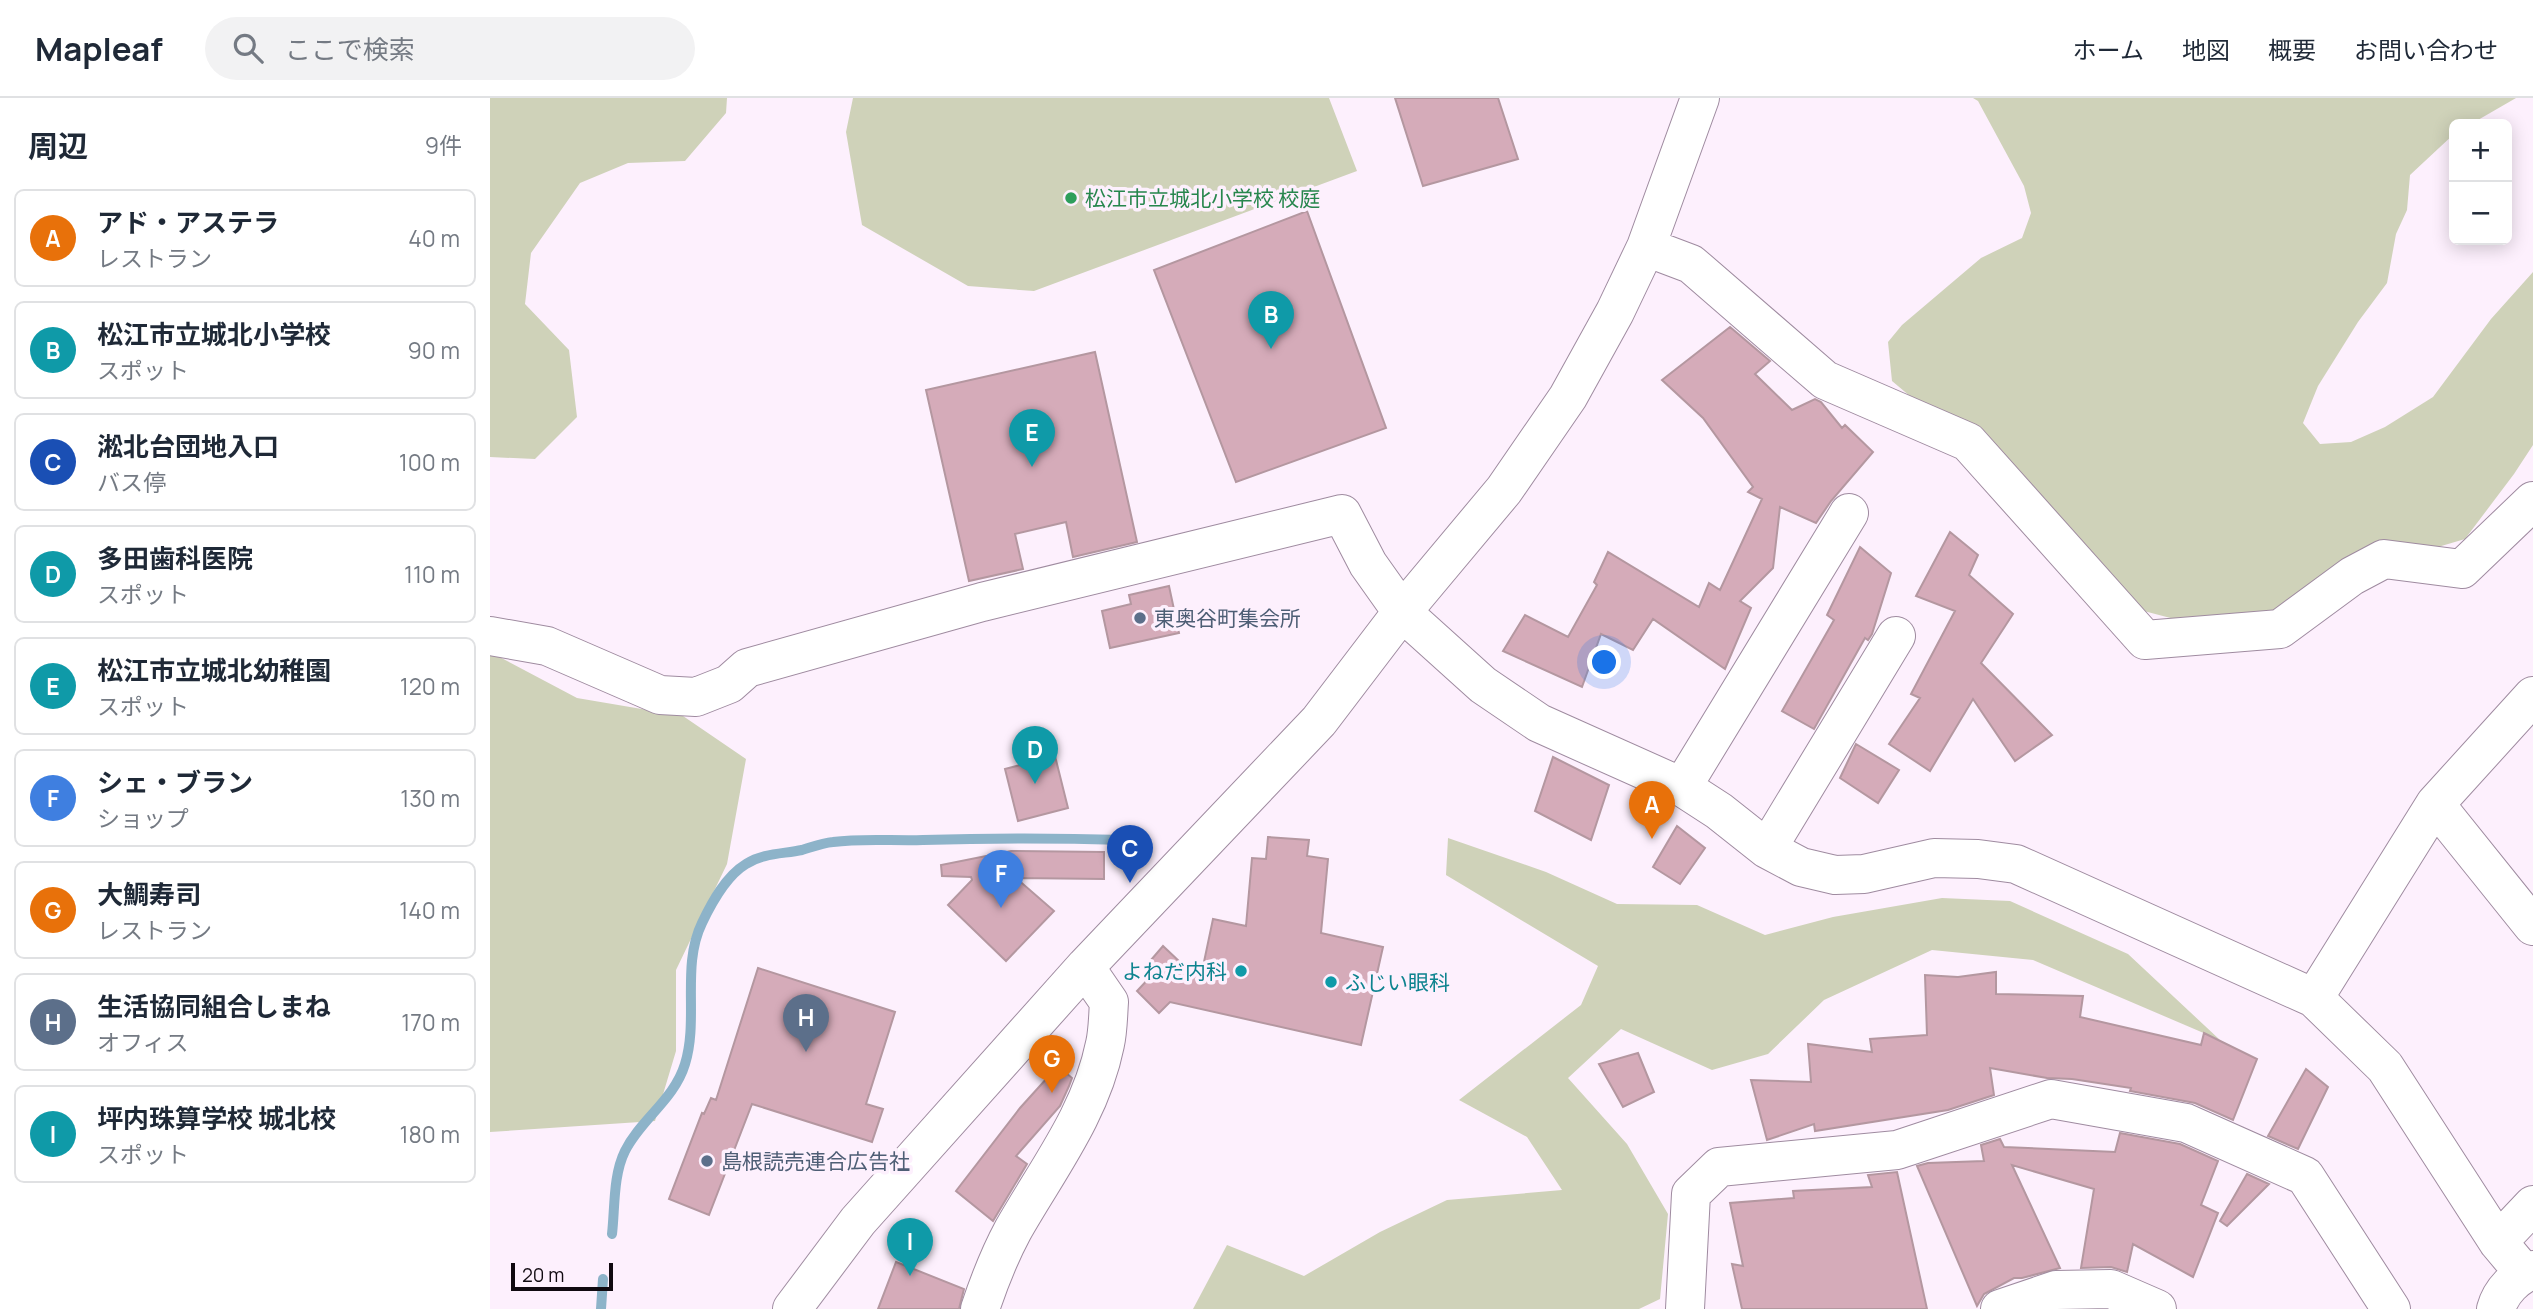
<!DOCTYPE html>
<html lang="ja">
<meta charset="utf-8">
<style>
body{margin:0;font-family:Manrope,"Noto Sans JP",sans-serif;background:#f2f2f3;color:#1f2937}
.controls{position:absolute;right:21px;top:21px;display:grid;overflow:hidden;border-radius:10px;box-shadow:0 4px 18px #0003}
.controls button{width:63px;height:63px;display:grid;place-items:center;padding:0;border:0;border-bottom:2px solid #e0e1e3;background:#fff;color:#1f2937;font:35px sans-serif}
.scale{position:absolute;left:21px;bottom:18px;width:102px;box-sizing:border-box;padding-left:7px;border:4px solid #100910;border-top:0;font-size:19px;line-height:24px;white-space:nowrap;color:#100910;-webkit-text-stroke:5px #fdf0fd;paint-order:stroke}
.you{position:absolute;left:1115px;top:565px;width:24px;height:24px;margin:-18px;border:5px solid #fff;border-radius:50%;background:#1a73e8;box-shadow:0 0 0 10px #1a73e833}
.badge{display:grid;place-items:center;width:46px;height:46px;border-radius:50%;background:#2563eb;color:#fff;font-size:23px;font-weight:700}
.pin{position:absolute;translate:-50% -58px;filter:drop-shadow(0 2px 4px #0008)}
.pin::after{content:'';position:absolute;top:37px;width:24px;height:21px;background:inherit;clip-path:polygon(0 0,100% 0,50% 100%)}
.list{margin:0;padding:0;list-style:none}
h2{display:flex;justify-content:space-between;align-items:center;height:91px;margin:0;padding:0 28px;font-size:30px}
h2 small{font-size:23px;font-weight:400;color:#747a83}
.list li{display:grid;grid-template-columns:46px 1fr auto;gap:21px;align-items:center;box-sizing:border-box;height:98px;margin:0 14px 14px;padding:0 14px;border:2px solid #e0e1e3;border-radius:10px}
.list b{display:block;font-size:26px;white-space:nowrap}
.list p{margin:0;font-size:23px;white-space:nowrap;color:#747a83}
.list em{font-size:23px;font-style:normal;color:#747a83}
.icon{flex:none;width:38px;height:38px;fill:none;stroke:currentColor;stroke-width:2;stroke-linecap:round;stroke-linejoin:round}
.map{position:relative;flex:none;width:2043px;height:1211px;overflow:hidden}
header{display:flex;align-items:center;gap:42px;box-sizing:border-box;height:98px;padding:0 35px;background:#fff;border-bottom:2px solid #e0e1e3}
header strong{font-size:33px}
nav{display:flex;gap:38px;margin-inline-start:auto;font-size:24px}
.search{width:490px;height:63px;background:#f2f2f3;display:flex;align-items:center;gap:18px;box-sizing:border-box;padding:0 24px;border-radius:38px;color:#747a83;font-size:26px}
main{display:flex}
aside{flex:1;background:#fff}
.map>svg:first-child{display:block}
</style>
<header>
<strong>Mapleaf</strong>
<div class="search"><svg class="icon" aria-label="search" viewBox="0 0 24 24"><circle cx="10" cy="10" r="6"/><path d="M15 15l6 6"/></svg>ここで検索</div>
<nav><a>ホーム</a><a>地図</a><a>概要</a><a>お問い合わせ</a></nav>
</header>
<main>
<aside>
<h2>周辺<small>9件</small></h2>
<ul class="list">
<li><span class="badge" style="background:#e8710a">A</span><div><b>アド・アステラ</b><p>レストラン</p></div><em>40 m</em></li>
<li><span class="badge" style="background:#0f9aa8">B</span><div><b>松江市立城北小学校</b><p>スポット</p></div><em>90 m</em></li>
<li><span class="badge" style="background:#1a4fb4">C</span><div><b>淞北台団地入口</b><p>バス停</p></div><em>100 m</em></li>
<li><span class="badge" style="background:#0f9aa8">D</span><div><b>多田歯科医院</b><p>スポット</p></div><em>110 m</em></li>
<li><span class="badge" style="background:#0f9aa8">E</span><div><b>松江市立城北幼稚園</b><p>スポット</p></div><em>120 m</em></li>
<li><span class="badge" style="background:#3f7fe0">F</span><div><b>シェ・ブラン</b><p>ショップ</p></div><em>130 m</em></li>
<li><span class="badge" style="background:#e8710a">G</span><div><b>大鯛寿司</b><p>レストラン</p></div><em>140 m</em></li>
<li><span class="badge" style="background:#5c6f8a">H</span><div><b>生活協同組合しまね</b><p>オフィス</p></div><em>170 m</em></li>
<li><span class="badge" style="background:#0f9aa8">I</span><div><b>坪内珠算学校 城北校</b><p>スポット</p></div><em>180 m</em></li>
</ul>
</aside>
<div class="map">
<svg width="2043" height="1211" viewBox="0 0 2043 1211">
<rect width="100%" height="100%" fill="#fdf0fd"/>
<!-- green -->
<path fill="#cfd2b9" d="M 0,0 L 237,0 L 236,15 L 195,63 L 138,65 L 90,85 L 41,155 L 35,206 L 79,252 L 87,319 L 45,361 L 0,359 Z
M 363,0 L 839,0 L 867,73 L 544,193 L 478,188 L 372,127 L 356,34 Z
M 1483,0 L 2026,0 L 1981,26 L 1964,26 L 1964,36 L 1920,77 L 1917,112 L 1906,136 L 1897,185 L 1868,224 L 1828,288 L 1813,325 L 1830,346 L 1861,344 L 1895,329 L 1943,299 L 2001,221 L 2043,174 L 2043,347 L 2024,376 L 1975,441 L 1931,454 L 1802,509 L 1757,520 L 1692,523 L 1650,512 L 1433,309 L 1402,283 L 1398,244 L 1412,227 L 1491,160 L 1532,140 L 1541,115 L 1534,88 L 1488,3 Z
M 0,554 L 87,600 L 193,618 L 256,661 L 237,766 L 186,872 L 186,953 L 165,1023 L 0,1034 Z
M 958,740 L 1056,774 L 1127,806 L 1207,807 L 1275,837 L 1343,819 L 1452,800 L 1520,803 L 1638,856 L 1730,942 L 1543,862 L 1442,852 L 1334,902 L 1278,956 L 1222,972 L 1131,931 L 1078,980 L 1137,1046 L 1178,1116 L 1170,1201 L 1149,1211 L 703,1211 L 737,1147 L 814,1178 L 890,1134 L 957,1102 L 1072,1092 L 1037,1039 L 969,1002 L 1091,907 L 1108,868 L 956,777 Z"/>
<g fill="none" stroke-linecap="round" stroke-linejoin="round">
<!-- stream -->
<path stroke="#8db3c9" stroke-width="10" d="M 122,1136 C 125,1110 123,1077 135,1053 C 151,1021 184,1002 195,966 C 209,921 191,868 212,825 C 222,804 236,778 256,766 C 273,755 293,756 312,752 C 322,749 332,745 343,744 C 372,740 403,743 433,742 C 500,740 567,740 635,742
M 111,1211 L 113,1181"/>
</g>
<!-- building -->
<path fill="#d5abb9" stroke="#b497a0" stroke-width="2" d="M 905,0 L 1008,0 L 1028,61 L 933,88 Z
M 817,113 L 896,330 L 746,384 L 664,172 Z
M 1240,229 L 1280,263 L 1265,276 L 1302,312 L 1325,301 L 1331,304 L 1352,330 L 1355,327 L 1383,354 L 1341,403 L 1326,425 L 1290,409 L 1283,470 L 1250,503 L 1261,510 L 1235,571 L 1163,521 L 1143,552 L 1111,536 L 1092,589 L 1013,553 L 1035,517 L 1078,539 L 1107,487 L 1104,484 L 1118,454 L 1209,509 L 1219,485 L 1230,492 L 1272,401 L 1258,394 L 1263,389 L 1213,320 L 1172,282 Z
M 605,254 L 647,444 L 583,459 L 576,424 L 525,436 L 533,471 L 479,483 L 436,292 Z
M 1460,434 L 1488,457 L 1479,477 L 1523,516 L 1491,565 L 1562,637 L 1525,663 L 1483,601 L 1440,673 L 1399,646 L 1430,600 L 1421,596 L 1465,513 L 1426,498 Z
M 1370,449 L 1401,475 L 1382,536 L 1378,542 L 1375,540 L 1324,631 L 1292,613 L 1344,522 L 1337,517 Z
M 679,488 L 689,535 L 620,550 L 612,513 L 641,506 L 639,497 Z
M 1366,646 L 1409,672 L 1388,705 L 1350,680 Z
M 565,658 L 578,710 L 528,723 L 515,671 Z
M 1063,659 L 1119,687 L 1101,742 L 1045,713 Z
M 1187,728 L 1215,750 L 1190,786 L 1163,769 Z
M 778,739 L 819,742 L 817,758 L 838,761 L 831,835 L 893,849 L 871,947 L 680,904 L 669,915 L 647,893 L 663,876 L 655,869 L 673,848 L 710,883 L 723,821 L 756,828 L 762,760 L 776,761 Z
M 521,753 L 614,754 L 614,781 L 526,780 L 564,813 L 516,863 L 458,807 L 482,782 L 481,779 L 452,778 L 451,767 Z
M 268,870 L 405,914 L 376,1006 L 393,1011 L 382,1044 L 262,1006 L 219,1117 L 179,1101 L 212,1015 L 214,1016 L 221,1000 L 226,1002 Z
M 1506,874 L 1506,896 L 1593,898 L 1590,919 L 1711,947 L 1714,935 L 1767,961 L 1743,1022 L 1705,1005 L 1640,993 L 1641,990 L 1582,981 L 1557,980 L 1500,970 L 1504,997 L 1458,1012 L 1325,1033 L 1324,1026 L 1277,1042 L 1261,982 L 1321,984 L 1318,946 L 1382,954 L 1380,941 L 1437,937 L 1435,877 L 1468,879 Z
M 1148,955 L 1164,994 L 1133,1009 L 1109,966 Z
M 568,968 L 582,980 L 579,988 L 570,1008 L 526,1058 L 537,1066 L 503,1123 L 466,1093 L 530,1010 Z
M 1816,971 L 1838,989 L 1808,1051 L 1778,1038 Z
M 1630,1035 L 1690,1046 L 1728,1063 L 1711,1107 L 1728,1115 L 1703,1179 L 1643,1146 L 1637,1174 L 1621,1169 L 1591,1170 L 1604,1091 L 1522,1067 L 1570,1170 L 1532,1180 L 1524,1180 L 1494,1196 L 1487,1208 L 1427,1068 L 1438,1065 L 1494,1063 L 1491,1047 L 1510,1041 L 1514,1049 L 1625,1054 Z
M 1407,1074 L 1437,1211 L 1252,1211 L 1242,1166 L 1253,1168 L 1240,1105 L 1304,1100 L 1303,1093 L 1382,1089 L 1378,1077 Z
M 1757,1076 L 1779,1086 L 1737,1128 L 1730,1123 Z
M 406,1164 L 474,1191 L 469,1211 L 388,1211 Z"/>
<g fill="none" stroke-linecap="round" stroke-linejoin="round">
<defs>
<path id="minor" d="M 1156,149 L 1201,166 L 1335,282 L 1478,344 L 1655,542 L 1790,531 L 1862,478 L 1894,461 L 1972,471 L 2043,403
M 0,538 L 57,548 L 170,597 L 206,599 L 239,586 L 257,570 L 492,504 L 852,416 L 878,466 L 912,514 L 993,587 L 1049,625 L 1192,689 L 1229,713 L 1277,751 L 1311,769 L 1345,777 L 1374,776 L 1444,760 L 1488,761 L 1526,766 L 1824,900 L 1895,969 L 2008,1144 L 2034,1175
M 1192,689 L 1359,415
M 1945,706 L 2043,828
M 1277,751 L 1406,538
M 1824,900 L 1945,706 L 2043,598
M 2008,1144 L 2043,1107
M 302,1211 L 368,1123 L 595,869 L 829,623 L 912,514 L 1014,392 L 1078,299 L 1125,214 L 1156,149 L 1210,0
M 490,1211 C 499,1184 509,1158 523,1132 C 557,1072 601,1016 615,946 C 618,933 618,918 619,904 L 595,869
M 1195,1211 L 1201,1096 L 1229,1069 L 1407,1052 L 1561,1001 L 1696,1025 L 1815,1078 L 1901,1211
M 1510,1211 L 1566,1192 L 1621,1191 L 1667,1211
M 2006,1211 C 2011,1193 2026,1178 2043,1172"/>
</defs>
<!-- minor casing -->
<use href="#minor" stroke="#9f8ba0" stroke-width="40"/>
<!-- minor -->
<use href="#minor" stroke="#fff" stroke-width="38"/>
</g>
<!-- markers -->
<circle fill="#2e9e5b" stroke="#fdf0fd" stroke-width="2.5" cx="581" cy="100" r="7"/>
<g fill="#5c6f8a" stroke="#fdf0fd" stroke-width="2.5">
<circle cx="650" cy="520" r="7"/>
<circle cx="217" cy="1063" r="7"/>
</g>
<g fill="#0f9aa8" stroke="#fdf0fd" stroke-width="2.5">
<circle cx="751" cy="873" r="7"/>
<circle cx="841" cy="884" r="7"/>
</g>
<g text-anchor="middle" dominant-baseline="central" stroke-width="7" stroke-linejoin="round" paint-order="stroke">
<!-- leisure labels -->
<g font-size="21" fill="#27864d" stroke="#fdf0fd" text-anchor="start">
<text x="595" y="100">松江市立城北小学校 校庭</text>
</g>
<!-- service labels -->
<g font-size="21" fill="#4e5e75" stroke="#fdf0fd" text-anchor="start">
<text x="664" y="520">東奥谷町集会所</text>
<text x="231" y="1063">島根読売連合広告社</text>
</g>
<!-- culture labels -->
<g font-size="21" fill="#0d838f" stroke="#fdf0fd" text-anchor="end">
<text x="737" y="873">よねだ内科</text>
<text x="855" y="884" text-anchor="start">ふじい眼科</text>
</g>
</g>
</svg>
<div class="controls">
<button>+</button>
<button>−</button>
</div>
<div class="scale">20 m</div>
<div class="you"></div>
<div class="pin badge" style="left:1162px;top:741px;background:#e8710a">A</div>
<div class="pin badge" style="left:781px;top:251px;background:#0f9aa8">B</div>
<div class="pin badge" style="left:640px;top:785px;background:#1a4fb4">C</div>
<div class="pin badge" style="left:545px;top:686px;background:#0f9aa8">D</div>
<div class="pin badge" style="left:542px;top:369px;background:#0f9aa8">E</div>
<div class="pin badge" style="left:511px;top:810px;background:#3f7fe0">F</div>
<div class="pin badge" style="left:562px;top:995px;background:#e8710a">G</div>
<div class="pin badge" style="left:316px;top:954px;background:#5c6f8a">H</div>
<div class="pin badge" style="left:420px;top:1178px;background:#0f9aa8">I</div>
</div>
</main>
